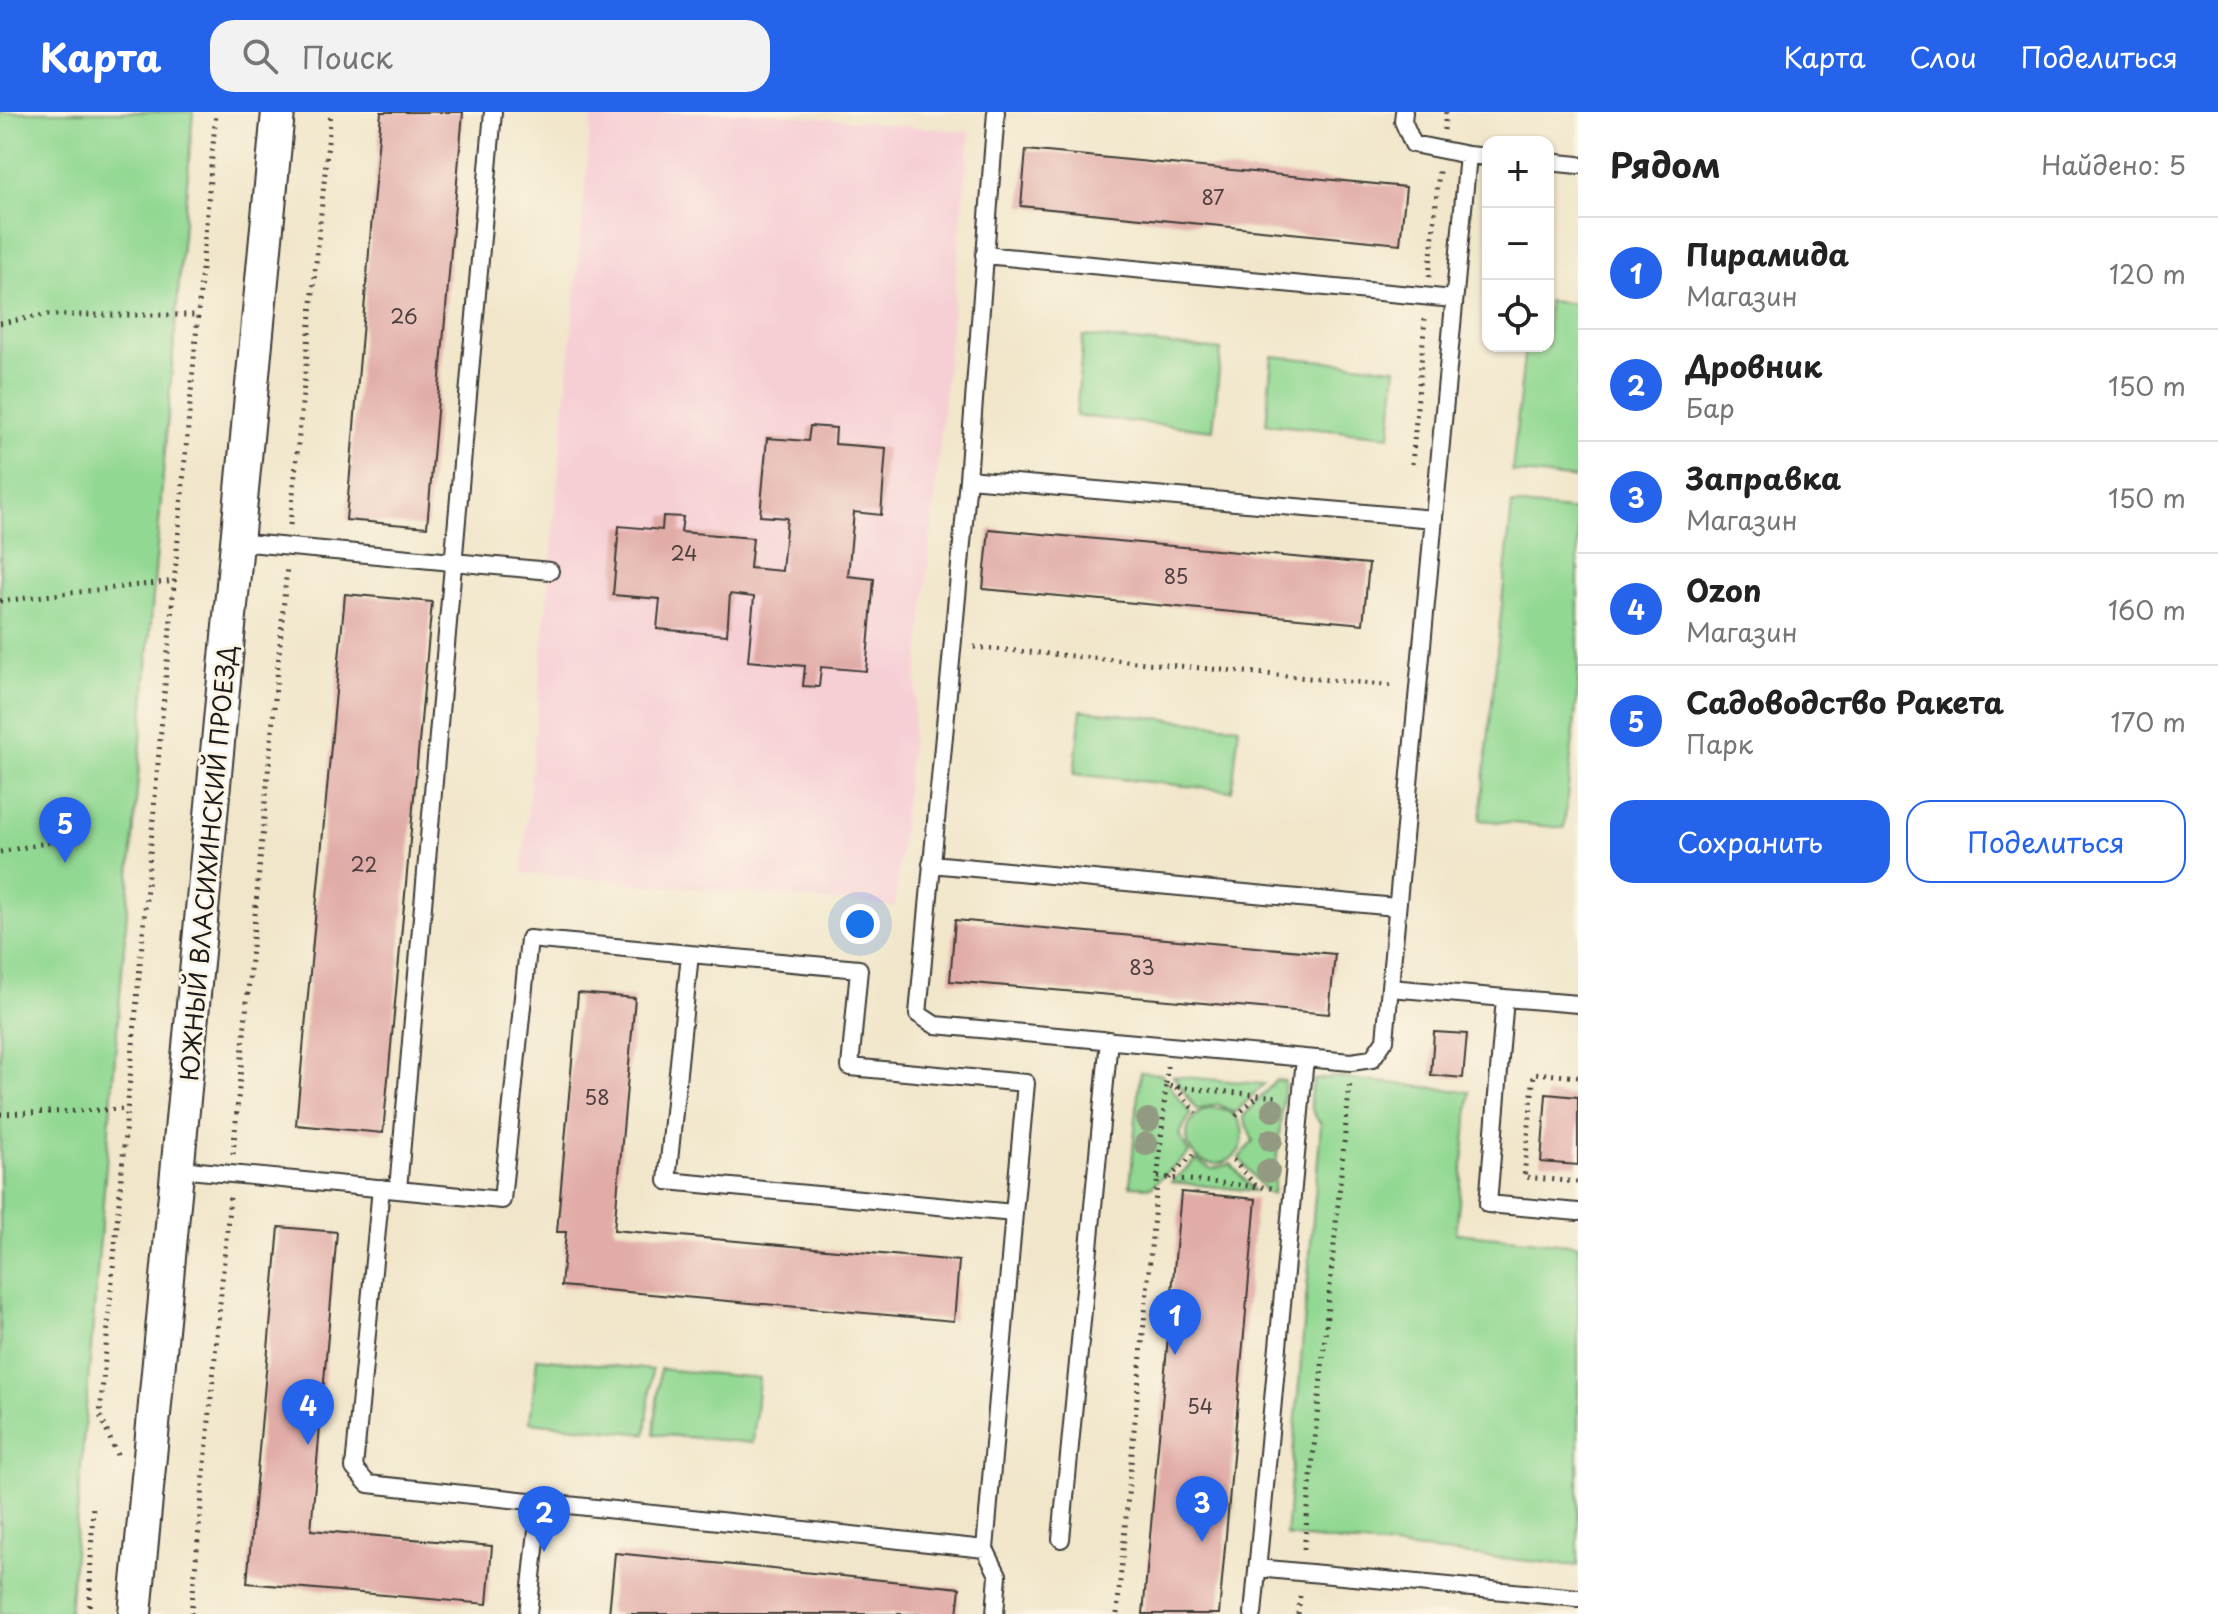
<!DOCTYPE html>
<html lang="ru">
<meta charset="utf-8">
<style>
body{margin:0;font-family:"Playpen Sans",sans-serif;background:#f2f2f2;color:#222}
.controls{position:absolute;right:24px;top:24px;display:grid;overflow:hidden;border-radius:16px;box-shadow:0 2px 6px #0004}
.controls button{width:72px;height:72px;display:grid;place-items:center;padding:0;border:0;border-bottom:2px solid #e0e0e0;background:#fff;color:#222;font:40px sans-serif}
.you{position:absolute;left:860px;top:812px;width:28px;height:28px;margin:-20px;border:6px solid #fff;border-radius:50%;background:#1a73e8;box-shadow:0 0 0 12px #1a73e833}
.badge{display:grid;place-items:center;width:52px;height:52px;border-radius:50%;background:#2563eb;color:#fff;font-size:26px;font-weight:700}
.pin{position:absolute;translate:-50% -66px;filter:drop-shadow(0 2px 4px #0008)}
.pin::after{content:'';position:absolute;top:42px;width:28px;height:24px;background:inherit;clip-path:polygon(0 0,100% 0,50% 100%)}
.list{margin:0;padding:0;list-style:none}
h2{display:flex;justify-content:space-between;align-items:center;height:104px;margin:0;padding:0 32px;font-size:34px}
h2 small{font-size:26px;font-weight:400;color:#767676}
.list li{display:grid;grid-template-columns:52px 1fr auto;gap:24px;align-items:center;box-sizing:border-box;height:112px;padding:0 32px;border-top:2px solid #e0e0e0}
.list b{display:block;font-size:30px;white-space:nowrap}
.list p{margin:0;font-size:26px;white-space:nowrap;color:#767676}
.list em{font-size:26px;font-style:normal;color:#767676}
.actions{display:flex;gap:16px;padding:24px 32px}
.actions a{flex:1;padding:18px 0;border:2px solid #2563eb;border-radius:24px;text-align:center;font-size:28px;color:#2563eb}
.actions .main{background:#2563eb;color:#fff}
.icon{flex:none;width:44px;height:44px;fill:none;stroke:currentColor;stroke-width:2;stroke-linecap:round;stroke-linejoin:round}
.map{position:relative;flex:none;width:1578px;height:1502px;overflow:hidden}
header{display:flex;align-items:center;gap:48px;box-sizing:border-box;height:112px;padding:0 40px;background:#2563eb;color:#fff}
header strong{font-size:38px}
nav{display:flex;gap:44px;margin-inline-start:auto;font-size:28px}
.search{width:560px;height:72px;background:#f2f2f2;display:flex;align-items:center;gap:20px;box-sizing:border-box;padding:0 28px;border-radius:24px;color:#767676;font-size:30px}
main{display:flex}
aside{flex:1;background:#fff}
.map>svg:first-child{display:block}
</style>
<header>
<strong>Карта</strong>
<div class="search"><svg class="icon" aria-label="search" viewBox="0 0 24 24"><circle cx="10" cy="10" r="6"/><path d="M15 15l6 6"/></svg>Поиск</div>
<nav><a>Карта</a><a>Слои</a><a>Поделиться</a></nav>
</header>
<main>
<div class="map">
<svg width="1578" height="1502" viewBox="0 0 1578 1502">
<rect width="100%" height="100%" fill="#fcf5e5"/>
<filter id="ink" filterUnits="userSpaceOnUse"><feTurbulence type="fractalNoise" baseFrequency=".0125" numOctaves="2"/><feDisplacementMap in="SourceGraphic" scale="16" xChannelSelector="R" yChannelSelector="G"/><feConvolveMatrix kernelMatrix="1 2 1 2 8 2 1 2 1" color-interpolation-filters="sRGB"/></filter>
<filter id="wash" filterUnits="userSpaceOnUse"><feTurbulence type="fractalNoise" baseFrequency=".006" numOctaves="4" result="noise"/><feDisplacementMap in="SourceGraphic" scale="32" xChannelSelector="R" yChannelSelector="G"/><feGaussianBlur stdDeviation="1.8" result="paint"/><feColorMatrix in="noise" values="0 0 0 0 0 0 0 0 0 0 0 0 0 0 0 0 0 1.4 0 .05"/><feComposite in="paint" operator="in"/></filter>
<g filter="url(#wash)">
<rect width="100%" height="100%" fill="#f1e6ca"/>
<!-- built -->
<path fill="#f6cfd5" d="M 592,0 L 760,0 L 970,20 L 895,795 L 522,761 Z"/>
<!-- green -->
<path fill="#91d892" stroke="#567a57" stroke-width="2" d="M 0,0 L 193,0 L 69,1502 L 0,1502 Z
M 1548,189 L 1578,192 L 1578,367 L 1512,360 L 1525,234 L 1548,234 Z
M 1083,224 L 1221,238 L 1213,318 L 1076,304 Z
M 1272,244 L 1396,256 L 1390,324 L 1266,312 Z
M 1512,392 L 1578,399 L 1578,576 L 1564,716 L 1480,708 Z
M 1081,598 L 1239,615 L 1232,679 L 1074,662 Z
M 1140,960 L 1161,962 L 1191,1002 L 1179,1022 L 1189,1041 L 1151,1075 L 1130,1074 Z
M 1173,964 L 1264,972 L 1235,1001 L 1218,992 L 1197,998 Z
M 1333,965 L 1470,980 L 1456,1121 L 1578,1133 L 1578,1454 L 1286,1424 L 1321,1012 C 1308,996 1308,987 1314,968 Z
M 1276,968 L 1285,969 L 1273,1082 L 1267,1081 L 1239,1046 L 1253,1029 L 1243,1005 Z
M1187 1024a28 28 0 1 1 56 0a28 28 0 1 1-56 0Z
M 1196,1048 L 1212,1057 L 1231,1052 L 1254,1079 L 1171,1070 Z
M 537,1246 L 652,1258 L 646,1322 L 530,1310 Z
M 660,1257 L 759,1266 L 753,1331 L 654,1322 Z"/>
<g id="blocks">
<!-- building -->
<path fill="#e1aca7" d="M 381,0 L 463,0 L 427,415 L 346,408 Z
M 1026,38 L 1406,75 L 1400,132 L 1021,94 Z
M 810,314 L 836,316 L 835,332 L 886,336 L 881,403 L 854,400 L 848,464 L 874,467 L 866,559 L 821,555 L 819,575 L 803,574 L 805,554 L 748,549 L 754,485 L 730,482 L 727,523 L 657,517 L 660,487 L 613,483 L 619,414 L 662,418 L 663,404 L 683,405 L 681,420 L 753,426 L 750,456 L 782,459 L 787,406 L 760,404 L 767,326 L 808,329 Z
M 989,417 L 1369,452 L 1363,512 L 983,477 Z
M 345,482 L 432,490 L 383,1021 L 296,1013 Z
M 955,808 L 1335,842 L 1329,902 L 950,869 Z
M 578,881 L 635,886 L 614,1118 L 959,1149 L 954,1209 L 561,1174 L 566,1120 L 557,1120 Z
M 1434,920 L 1467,922 L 1463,966 L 1431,963 Z
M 1546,982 L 1578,985 L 1578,1053 L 1541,1050 Z
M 1181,1080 L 1256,1087 L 1219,1502 L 1143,1502 Z
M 279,1115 L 337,1120 L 311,1418 L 492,1434 L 487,1492 L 247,1471 Z
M 615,1441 L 960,1476 L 957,1502 L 609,1502 Z"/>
</g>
</g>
<g filter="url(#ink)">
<use href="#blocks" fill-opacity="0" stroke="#3c3a36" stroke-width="2"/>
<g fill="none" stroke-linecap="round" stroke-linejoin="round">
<defs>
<path id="lane" d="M 996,0 L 968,367 L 918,902 L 935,913 L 1305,946
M 1468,43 L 1488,45
M 1548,50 L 1578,53
M 984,143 L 1454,187
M 968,367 L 1434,407
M 237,430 L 550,459
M 931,752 L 1396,795
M 690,842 L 859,857 L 850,955 L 1026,971 L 1014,1101
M 1390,876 L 1505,886
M 1578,892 L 1505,886 L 1488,1092 L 1578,1100
M 178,1057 L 502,1088 L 529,827 L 690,842 L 667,1069 L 1014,1101 L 985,1437 L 998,1463 L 995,1502
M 381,1076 L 354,1356 L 368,1372 L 985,1437
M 398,1077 L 493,0
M 1061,1427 L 1109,928
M 1257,1456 L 1578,1486
M 528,1502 L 540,1391
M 1253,1502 L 1305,946 L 1351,950 L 1372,947 L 1385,928 L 1468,43 L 1413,32 L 1403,9 L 1404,0"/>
<path id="street" d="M 135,1502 L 278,0"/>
</defs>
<!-- lane casing -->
<use href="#lane" stroke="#3c3a36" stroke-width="20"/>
<!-- street casing -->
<use href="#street" stroke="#3c3a36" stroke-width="36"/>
<!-- path -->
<path stroke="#3c3a36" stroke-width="5" stroke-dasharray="2 6" stroke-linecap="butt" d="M 1444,18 L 1446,0
M 1429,165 L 1439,59
M 0,211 L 45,203 L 197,203
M 1412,352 L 1425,207
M 290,413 L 331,0
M 0,489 L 175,469
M 974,535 L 1395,574
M 0,740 L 51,730
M 1167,954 L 1166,974 L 1279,985
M 1578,965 L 1534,961 L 1524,1065 L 1578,1070
M 1176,975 L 1196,1001
M 0,1002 L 126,997
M 1236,1004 L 1259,983
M 233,1042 L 287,455
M 1233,1048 L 1256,1074
M 1158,1065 L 1272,1076
M 1169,1066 L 1193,1043
M 117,1343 L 100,1303 L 216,0
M 1304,1437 L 1350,970
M 89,1502 L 93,1391
M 191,1502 L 230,1084
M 1117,1502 L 1166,974
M 1298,1502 L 1300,1483"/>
<!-- lane -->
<use href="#lane" stroke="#fff" stroke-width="16"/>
<!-- street -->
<use href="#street" stroke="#fff" stroke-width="32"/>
</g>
<!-- trees -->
<g fill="#929b81">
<circle cx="1273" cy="998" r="12"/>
<circle cx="1148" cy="1008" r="12"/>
<circle cx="1271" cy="1028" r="12"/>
<circle cx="1146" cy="1032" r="12"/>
<circle cx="1268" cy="1059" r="12"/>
</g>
</g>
<g text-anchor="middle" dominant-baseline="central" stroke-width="6" stroke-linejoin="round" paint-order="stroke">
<!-- number labels -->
<g font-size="20" fill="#4d403f">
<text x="1213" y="85">87</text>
<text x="404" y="204">26</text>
<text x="684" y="441">24</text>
<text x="1176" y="464">85</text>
<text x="364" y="752">22</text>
<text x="1142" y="855">83</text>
<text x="597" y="985">58</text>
<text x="1200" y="1294">54</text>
</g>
<!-- street labels -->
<g font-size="24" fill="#1c1c1c" stroke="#fcf5e5">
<text transform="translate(207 751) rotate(-85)">ЮЖНЫЙ ВЛАСИХИНСКИЙ ПРОЕЗД</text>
</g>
</g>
</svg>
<div class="controls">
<button>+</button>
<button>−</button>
<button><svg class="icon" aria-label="locate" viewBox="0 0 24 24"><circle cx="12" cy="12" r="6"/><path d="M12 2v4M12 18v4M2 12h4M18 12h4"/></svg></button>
</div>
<div class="you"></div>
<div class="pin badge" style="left:1175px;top:1243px">1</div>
<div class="pin badge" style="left:544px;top:1440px">2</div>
<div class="pin badge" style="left:1202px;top:1430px">3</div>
<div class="pin badge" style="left:308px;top:1333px">4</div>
<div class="pin badge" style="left:65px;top:751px">5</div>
</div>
<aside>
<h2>Рядом<small>Найдено: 5</small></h2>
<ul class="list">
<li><span class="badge">1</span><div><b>Пирамида</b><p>Магазин</p></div><em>120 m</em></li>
<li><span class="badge">2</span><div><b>Дровник</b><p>Бар</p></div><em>150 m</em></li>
<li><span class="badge">3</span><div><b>Заправка</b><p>Магазин</p></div><em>150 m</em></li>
<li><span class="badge">4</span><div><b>Ozon</b><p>Магазин</p></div><em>160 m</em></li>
<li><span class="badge">5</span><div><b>Садоводство Ракета</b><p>Парк</p></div><em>170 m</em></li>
</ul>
<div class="actions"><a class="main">Сохранить</a><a>Поделиться</a></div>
</aside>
</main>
